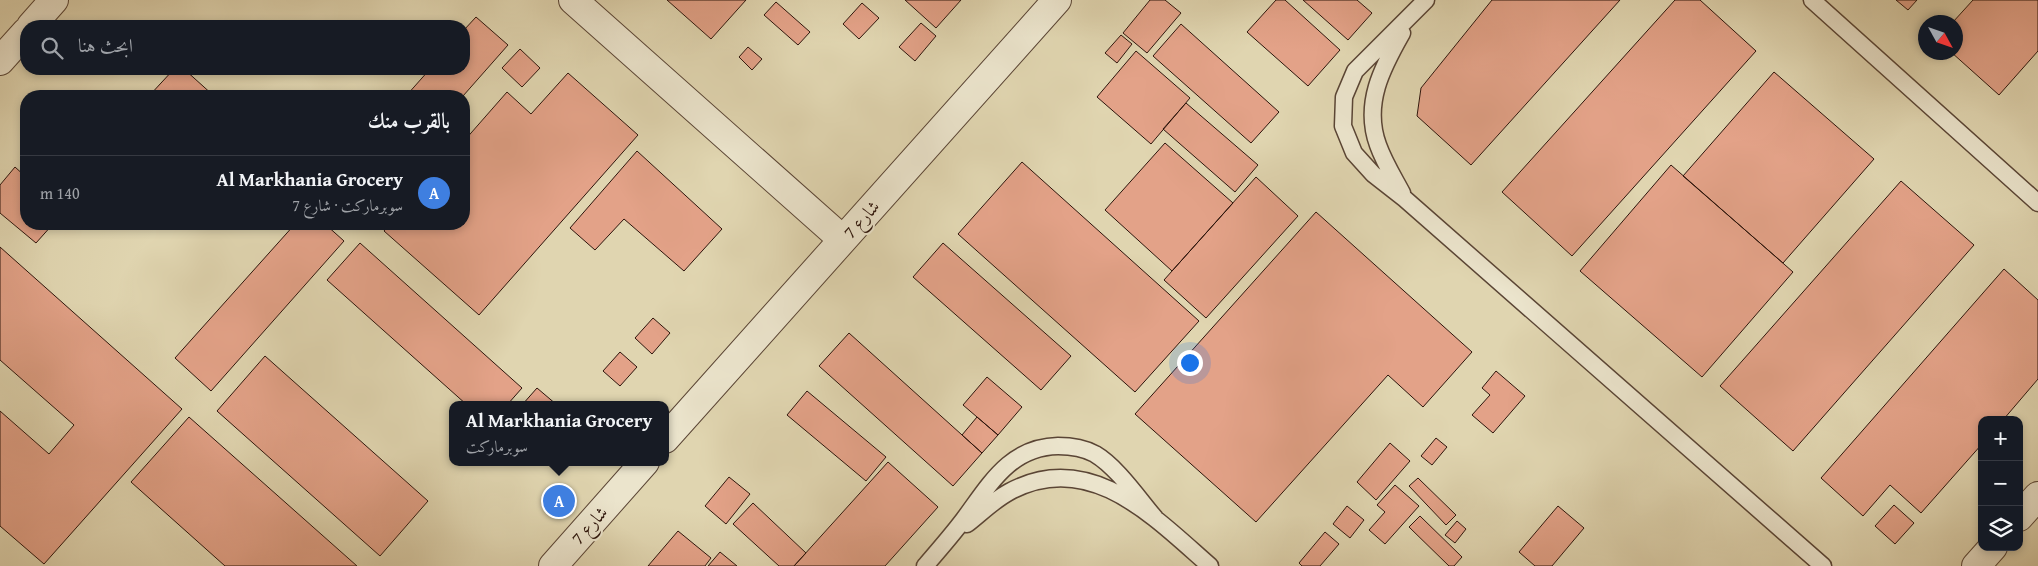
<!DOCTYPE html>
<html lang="ar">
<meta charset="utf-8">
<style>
body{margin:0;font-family:"Gentium Book Plus",Amiri,serif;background:#20242c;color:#f1f3f6;direction:rtl}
.controls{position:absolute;right:15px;bottom:15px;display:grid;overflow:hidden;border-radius:10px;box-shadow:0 2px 8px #0003}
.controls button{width:45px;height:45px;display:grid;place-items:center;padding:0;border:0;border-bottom:1px solid #363941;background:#171b24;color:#f1f3f6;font:25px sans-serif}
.compass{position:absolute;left:1918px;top:15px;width:45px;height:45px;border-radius:50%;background:#171b24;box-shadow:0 2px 8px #0003;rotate:130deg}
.you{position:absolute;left:1189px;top:362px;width:18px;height:18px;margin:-12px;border:4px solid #fff;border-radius:50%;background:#1a73e8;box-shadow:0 0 0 8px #1a73e833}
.badge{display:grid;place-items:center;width:32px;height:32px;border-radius:50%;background:#c59692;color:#fff;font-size:16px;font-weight:700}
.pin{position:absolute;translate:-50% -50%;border:2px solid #fff;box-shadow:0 1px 5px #0006}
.popup{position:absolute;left:449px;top:401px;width:220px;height:65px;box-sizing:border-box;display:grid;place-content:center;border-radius:10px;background:#171b24;filter:drop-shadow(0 1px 4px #0005);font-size:16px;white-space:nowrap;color:#9ea1a6}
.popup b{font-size:19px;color:#f1f3f6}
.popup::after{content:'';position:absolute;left:50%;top:100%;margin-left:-10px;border:10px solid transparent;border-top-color:#171b24}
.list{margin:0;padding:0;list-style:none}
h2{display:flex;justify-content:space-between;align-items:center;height:65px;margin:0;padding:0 20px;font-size:21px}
h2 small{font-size:16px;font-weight:400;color:#9ea1a6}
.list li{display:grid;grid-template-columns:32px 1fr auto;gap:15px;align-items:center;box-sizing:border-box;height:75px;padding:0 20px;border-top:1px solid #363941}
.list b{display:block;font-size:19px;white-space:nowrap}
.list p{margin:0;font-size:16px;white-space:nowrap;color:#9ea1a6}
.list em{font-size:16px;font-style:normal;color:#9ea1a6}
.icon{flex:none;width:28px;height:28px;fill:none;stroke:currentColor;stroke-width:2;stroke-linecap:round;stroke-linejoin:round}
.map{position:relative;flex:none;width:2038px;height:566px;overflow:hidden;direction:ltr}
.search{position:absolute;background:#171b24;box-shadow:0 2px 8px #0003;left:20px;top:20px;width:450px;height:55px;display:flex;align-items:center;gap:12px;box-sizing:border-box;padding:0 18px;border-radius:20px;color:#9ea1a6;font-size:19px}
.panel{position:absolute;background:#171b24;box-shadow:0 2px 8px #0003;left:20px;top:90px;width:450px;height:140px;border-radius:20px;direction:rtl}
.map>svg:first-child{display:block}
</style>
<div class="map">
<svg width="2038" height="566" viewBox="0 0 2038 566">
<rect width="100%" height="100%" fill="#e0d5b0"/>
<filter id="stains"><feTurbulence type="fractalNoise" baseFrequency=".004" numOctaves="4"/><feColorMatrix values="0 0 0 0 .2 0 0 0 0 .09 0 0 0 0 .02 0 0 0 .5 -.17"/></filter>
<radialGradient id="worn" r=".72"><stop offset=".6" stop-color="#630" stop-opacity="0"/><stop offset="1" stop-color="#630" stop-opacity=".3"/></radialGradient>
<!-- building -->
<path fill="#e3a288" stroke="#2d150c" d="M 667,0 L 746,0 L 711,39 Z
M 905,0 L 961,0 L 936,28 Z
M 1150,0 L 1165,0 L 1181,13 L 1147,53 L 1123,33 Z
M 1276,0 L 1285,0 L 1340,50 L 1308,86 L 1247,32 Z
M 1303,0 L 1357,0 L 1372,13 L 1348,40 Z
M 1492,0 L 1620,0 L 1471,165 L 1417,116 L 1421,88 Z
M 1675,0 L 1700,0 L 1756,51 L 1572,256 L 1502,192 Z
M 1896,0 L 1917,0 L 1908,10 Z
M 1973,0 L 2038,0 L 2038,51 L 1999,95 L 1951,52 L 1956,52 L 1956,22 L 1953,22 Z
M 776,2 L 810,32 L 798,45 L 764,15 Z
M 862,3 L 879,18 L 859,39 L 843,24 Z
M 476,17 L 508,45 L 463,96 L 406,96 L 430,69 L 464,69 L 464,30 Z
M 921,23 L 936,36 L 915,61 L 899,47 Z
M 1181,24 L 1279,112 L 1251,143 L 1153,56 Z
M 1121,35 L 1132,44 L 1117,63 L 1105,53 Z
M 748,47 L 762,59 L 752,70 L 739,57 Z
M 520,49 L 540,68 L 522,87 L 502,68 Z
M 1136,51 L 1190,98 L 1151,144 L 1097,97 Z
M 174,69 L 184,69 L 214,96 L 149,96 Z
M 1774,72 L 1874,159 L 1783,263 L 1683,176 Z
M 568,73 L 638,135 L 479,315 L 384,231 L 390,224 L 464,224 L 464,141 L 507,92 L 531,114 Z
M 1186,103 L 1258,165 L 1235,192 L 1163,129 Z
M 1165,143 L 1233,203 L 1172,271 L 1105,210 Z
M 637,151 L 722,229 L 684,271 L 624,219 L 595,250 L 570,228 Z
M 1022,162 L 1199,321 L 1135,392 L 958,234 Z
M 1671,165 L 1793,272 L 1702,377 L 1580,271 Z
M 15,167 L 26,177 L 26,224 L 53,224 L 36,243 L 0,213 L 0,185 Z
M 1256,177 L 1298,216 L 1206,318 L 1164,280 Z
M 1901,181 L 1974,245 L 1793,451 L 1720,386 Z
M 1316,212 L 1472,352 L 1423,407 L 1388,375 L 1256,522 L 1135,414 Z
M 295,224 L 325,224 L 344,241 L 211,391 L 175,358 Z
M 360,243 L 522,388 L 507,405 L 467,405 L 327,280 Z
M 943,243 L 1071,356 L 1041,390 L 913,277 Z
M 0,247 L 182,409 L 44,564 L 0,526 L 0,411 L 49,454 L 74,425 L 0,360 Z
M 2004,269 L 2038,300 L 2038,379 L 2003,420 L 1982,420 L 1982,444 L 1921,513 L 1890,485 L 1863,516 L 1821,478 Z
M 653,318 L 670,333 L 652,354 L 635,338 Z
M 849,333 L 982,453 L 953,486 L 819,366 Z
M 620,352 L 637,367 L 620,386 L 603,371 Z
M 265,356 L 428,501 L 380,556 L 217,411 Z
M 1496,371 L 1525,396 L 1493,433 L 1472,415 L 1490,395 L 1482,388 Z
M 987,377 L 1022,407 L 998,435 L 963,405 Z
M 537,388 L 557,405 L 522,405 Z
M 807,391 L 886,457 L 866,481 L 787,415 Z
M 189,417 L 357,566 L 225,566 L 131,482 Z
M 977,417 L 998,435 L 982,453 L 962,435 Z
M 1436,438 L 1447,447 L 1432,465 L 1421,456 Z
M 1390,443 L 1410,461 L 1376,500 L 1357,482 Z
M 888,462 L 938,507 L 885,566 L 794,566 Z
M 729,477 L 750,494 L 726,524 L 705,506 Z
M 1418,478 L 1456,515 L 1446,525 L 1409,486 Z
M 1395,485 L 1419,506 L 1385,544 L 1369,530 L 1385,512 L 1377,505 Z
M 753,503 L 806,553 L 794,566 L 779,566 L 733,524 Z
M 1894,505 L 1914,523 L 1895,544 L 1875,526 Z
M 1347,506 L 1364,520 L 1350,538 L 1333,524 Z
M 1558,506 L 1584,528 L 1552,566 L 1535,566 L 1519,552 Z
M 1420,516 L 1462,557 L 1454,566 L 1449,566 L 1409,527 Z
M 1457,521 L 1466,529 L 1455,543 L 1445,535 Z
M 678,531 L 711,558 L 705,566 L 648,566 Z
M 1325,532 L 1339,544 L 1320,566 L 1302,566 L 1299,563 Z
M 720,552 L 737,566 L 708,566 Z"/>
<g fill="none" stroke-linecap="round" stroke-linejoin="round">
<defs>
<path id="service" d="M 1426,0 L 1355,71 L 1344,97 L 1343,126 L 1354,153 L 1373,174 L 1405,199 L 1823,566
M 1812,0 L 2038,203
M 1402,33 C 1382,68 1363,104 1378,145 C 1384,162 1394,178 1402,193
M 967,524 C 980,514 994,500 1009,492 C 1089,448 1154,517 1210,566
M 925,566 C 938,551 952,535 964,519 C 990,484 1010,447 1058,446 C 1071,446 1084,448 1095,454 C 1117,467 1138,498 1155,518"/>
<path id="minor" d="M 573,0 L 842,239
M 31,26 L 54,0
M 0,61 L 26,32
M 2019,517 L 2038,496
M 1976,566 L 1993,547"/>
<path id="tertiary" d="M 665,439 L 1057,0
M 553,566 L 645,462"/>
</defs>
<!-- service casing -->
<use href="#service" stroke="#5a4535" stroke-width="19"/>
<!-- minor casing -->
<use href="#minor" stroke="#5a4535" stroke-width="30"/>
<!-- tertiary casing -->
<use href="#tertiary" stroke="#5a4535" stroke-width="30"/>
<!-- service -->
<use href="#service" stroke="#ebe4cc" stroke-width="16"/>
<!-- minor -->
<use href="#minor" stroke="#ebe4cc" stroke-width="28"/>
<!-- tertiary -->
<use href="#tertiary" stroke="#ebe4cc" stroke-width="28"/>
</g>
<g text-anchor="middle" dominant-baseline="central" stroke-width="4" stroke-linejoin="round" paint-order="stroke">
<!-- street labels -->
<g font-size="18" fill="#2d150c" stroke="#ebe4cc">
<text transform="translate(861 219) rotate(-48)">شارع 7</text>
<text transform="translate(589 525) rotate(-48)">شارع 7</text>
</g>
</g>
<rect width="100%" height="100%" filter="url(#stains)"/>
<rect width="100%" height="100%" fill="url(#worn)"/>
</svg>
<div class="controls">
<button>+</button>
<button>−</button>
<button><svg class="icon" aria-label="layers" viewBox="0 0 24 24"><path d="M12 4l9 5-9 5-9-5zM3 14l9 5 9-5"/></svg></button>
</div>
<svg class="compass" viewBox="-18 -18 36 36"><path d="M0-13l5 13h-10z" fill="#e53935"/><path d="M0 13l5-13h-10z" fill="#9ea1a6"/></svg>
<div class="you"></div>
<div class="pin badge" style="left:559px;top:501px;background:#3f7fe0">A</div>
<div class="popup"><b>Al Markhania Grocery</b>سوبرماركت</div>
<div class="search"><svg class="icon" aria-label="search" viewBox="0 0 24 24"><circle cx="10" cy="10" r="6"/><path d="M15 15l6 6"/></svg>ابحث هنا</div>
<section class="panel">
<h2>بالقرب منك<small></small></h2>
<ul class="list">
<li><span class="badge" style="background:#3f7fe0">A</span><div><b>Al Markhania Grocery</b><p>سوبرماركت · شارع 7</p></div><em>140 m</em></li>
</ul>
</section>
</div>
